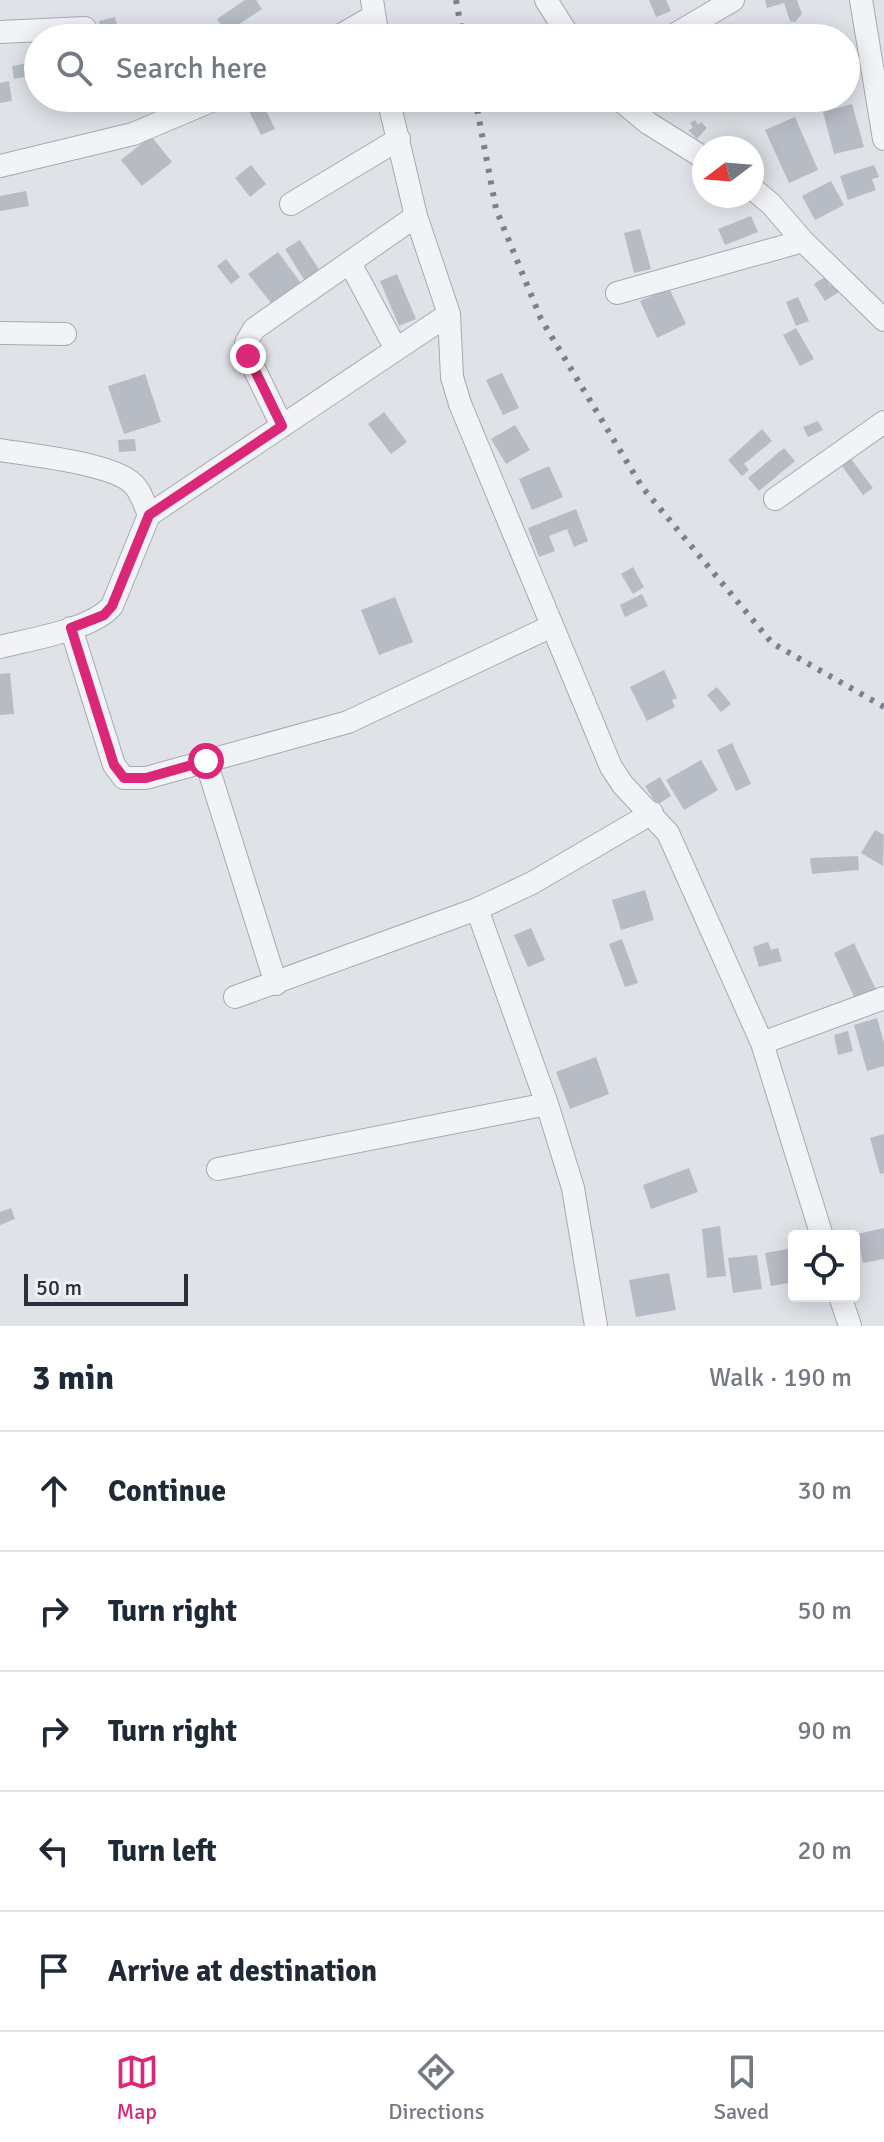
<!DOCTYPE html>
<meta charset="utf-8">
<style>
body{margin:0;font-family:Signika,sans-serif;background:#f6f6f7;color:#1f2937}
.controls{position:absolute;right:24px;bottom:24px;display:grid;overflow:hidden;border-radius:8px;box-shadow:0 4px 20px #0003}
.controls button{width:72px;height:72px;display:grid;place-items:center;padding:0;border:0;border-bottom:2px solid #e0e1e3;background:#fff;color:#1f2937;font:40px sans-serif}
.compass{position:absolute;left:692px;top:136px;width:72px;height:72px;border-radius:50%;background:#fff;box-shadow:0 4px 20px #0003;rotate:254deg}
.scale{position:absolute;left:24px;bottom:20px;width:164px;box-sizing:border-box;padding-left:8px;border:4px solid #292f3d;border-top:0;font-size:22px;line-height:28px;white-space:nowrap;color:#292f3d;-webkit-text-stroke:6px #eef1f5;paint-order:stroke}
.stop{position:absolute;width:24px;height:24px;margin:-18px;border:6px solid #db2777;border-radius:50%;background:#fff}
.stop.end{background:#db2777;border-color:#fff;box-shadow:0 2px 8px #0008}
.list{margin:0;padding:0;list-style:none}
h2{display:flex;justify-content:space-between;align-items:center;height:104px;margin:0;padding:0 32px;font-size:34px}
h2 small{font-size:26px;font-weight:400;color:#747a83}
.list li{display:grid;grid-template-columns:52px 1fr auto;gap:24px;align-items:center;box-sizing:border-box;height:120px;padding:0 32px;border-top:2px solid #e0e1e3}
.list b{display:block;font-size:30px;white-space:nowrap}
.list em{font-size:26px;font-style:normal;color:#747a83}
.icon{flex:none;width:44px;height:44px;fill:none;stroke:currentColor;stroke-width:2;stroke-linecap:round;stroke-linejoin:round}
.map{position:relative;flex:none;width:884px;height:1326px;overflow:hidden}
.search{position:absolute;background:#fff;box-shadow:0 4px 20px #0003;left:24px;right:24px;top:24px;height:88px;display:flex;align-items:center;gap:20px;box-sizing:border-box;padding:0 28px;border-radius:44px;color:#747a83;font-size:30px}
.sheet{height:704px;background:#fff}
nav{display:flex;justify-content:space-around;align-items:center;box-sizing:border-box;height:112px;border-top:2px solid #e0e1e3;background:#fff;font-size:22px;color:#747a83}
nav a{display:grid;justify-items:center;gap:4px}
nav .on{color:#db2777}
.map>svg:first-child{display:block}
</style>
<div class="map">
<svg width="884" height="1326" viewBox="0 0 884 1326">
<rect width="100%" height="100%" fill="#dfe2e7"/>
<!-- building -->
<path fill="#b7bbc4" d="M 245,0 L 256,0 L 262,9 L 226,33 L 217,19 Z
M 649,0 L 666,0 L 671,11 L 656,17 Z
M 765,0 L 797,0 L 802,14 L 795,22 L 790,21 L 784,3 L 767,8 Z
M 115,17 L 121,38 L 104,38 L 99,21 Z
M 38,61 L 38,74 L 14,79 L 12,66 Z
M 9,81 L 12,101 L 0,103 L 0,83 Z
M 564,98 L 591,98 L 574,110 Z
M 261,100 L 275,129 L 261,135 L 247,107 Z
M 852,104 L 864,147 L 834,154 L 823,112 Z
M 795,117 L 818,170 L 789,183 L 765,130 Z
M 695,120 L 698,125 L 701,122 L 707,128 L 697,139 L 688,130 L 693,128 L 690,123 Z
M 151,136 L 172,162 L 142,186 L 121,160 Z
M 251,165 L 266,184 L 250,197 L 235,178 Z
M 874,165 L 879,177 L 872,179 L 876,190 L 848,200 L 840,176 Z
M 831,181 L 844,205 L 815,220 L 802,196 Z
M 26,191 L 29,206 L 0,211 L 0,196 Z
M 751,216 L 758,232 L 725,245 L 718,229 Z
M 640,229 L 651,269 L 634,273 L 624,233 Z
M 300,240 L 320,271 L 305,281 L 285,249 Z
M 278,252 L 300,282 L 271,303 L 248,274 Z
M 226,259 L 240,277 L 231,284 L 217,266 Z
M 397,274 L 416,319 L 399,326 L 380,281 Z
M 825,277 L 830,286 L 837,281 L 842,290 L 825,301 L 814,284 Z
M 669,288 L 686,324 L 657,338 L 640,301 Z
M 798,297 L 809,321 L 796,326 L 786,302 Z
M 796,328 L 814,359 L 800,366 L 783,335 Z
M 502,373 L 519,408 L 503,415 L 486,380 Z
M 145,374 L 161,422 L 124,434 L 108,386 Z
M 384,412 L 407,442 L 391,454 L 368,424 Z
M 818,421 L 823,430 L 808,437 L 803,427 Z
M 515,425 L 530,450 L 506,464 L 491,439 Z
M 762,429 L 772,441 L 744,464 L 749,470 L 742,476 L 728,460 Z
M 135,439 L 136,451 L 119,452 L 118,440 Z
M 784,448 L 795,461 L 759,491 L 748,478 Z
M 851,459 L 873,488 L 863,495 L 842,466 Z
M 549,466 L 563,497 L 532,510 L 519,479 Z
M 576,509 L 588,541 L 574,547 L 567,529 L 549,536 L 555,551 L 539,557 L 528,528 Z
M 633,567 L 644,587 L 633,594 L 621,574 Z
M 642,594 L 648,606 L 625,617 L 620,605 Z
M 395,597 L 413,642 L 379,655 L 361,610 Z
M 664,670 L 677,698 L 672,700 L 675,707 L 647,721 L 630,687 Z
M 10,673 L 14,714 L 0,715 L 0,674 Z
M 717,687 L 731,704 L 721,712 L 707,695 Z
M 732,743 L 751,784 L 736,791 L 717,750 Z
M 701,760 L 718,790 L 684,810 L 666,780 Z
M 660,777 L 671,796 L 657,805 L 645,786 Z
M 875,830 L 884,835 L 883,866 L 861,853 Z
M 858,856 L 859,870 L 812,874 L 810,858 Z
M 645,890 L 654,920 L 621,930 L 612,900 Z
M 531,928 L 545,960 L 528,967 L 514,935 Z
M 622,939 L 638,983 L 625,987 L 609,944 Z
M 768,942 L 771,950 L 778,948 L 782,961 L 759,967 L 753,947 Z
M 854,943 L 878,994 L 857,1003 L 834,953 Z
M 877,1018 L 884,1043 L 884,1066 L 867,1071 L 854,1025 Z
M 848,1031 L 853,1051 L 838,1055 L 834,1035 Z
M 596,1057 L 609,1094 L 570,1109 L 556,1072 Z
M 884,1134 L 884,1173 L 880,1174 L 870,1138 Z
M 689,1168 L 698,1192 L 651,1209 L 643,1185 Z
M 11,1208 L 15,1219 L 0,1225 L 0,1212 Z
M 720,1226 L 726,1276 L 707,1278 L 702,1229 Z
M 884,1228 L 884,1259 L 863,1263 L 857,1234 Z
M 794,1248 L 794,1282 L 771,1286 L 765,1253 Z
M 757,1255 L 762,1289 L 733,1293 L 728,1258 Z
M 669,1273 L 676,1310 L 636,1317 L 629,1280 Z"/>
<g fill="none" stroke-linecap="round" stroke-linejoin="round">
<defs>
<path id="minor" d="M 372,0 L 378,38
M 546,0 L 570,38
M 861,0 L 884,139
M 0,32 L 85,28
M 336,38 L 374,16
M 669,38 L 733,0
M 388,98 L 416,216 L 449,314 L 452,377 L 460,404 L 611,767 L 623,785 L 668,833 L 762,1043 L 822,1236
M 618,98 L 648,123 L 704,158
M 0,166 L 133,134 L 218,98
M 752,188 L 771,204 L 803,241 L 884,320
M 291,204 L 399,139
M 350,263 L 396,349
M 617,293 L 803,241
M 0,333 L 65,334
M 282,426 L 248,356 L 246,343 L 254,329 L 416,216
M 0,450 C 30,455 111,463 132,483 C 141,491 144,503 149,515
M 775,499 L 884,422
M 71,628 L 114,765 L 124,778 L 146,778 L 348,722 L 552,626
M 0,647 C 31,639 91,630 112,606 L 149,515 L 449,314
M 206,761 L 276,984
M 477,909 L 547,1104 L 573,1188 L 596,1326
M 235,997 L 477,909 L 532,883 L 652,813
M 762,1043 L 884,998
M 218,1169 L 547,1104
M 840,1296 L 850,1326"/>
</defs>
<!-- minor casing -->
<use href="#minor" stroke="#a5a9b1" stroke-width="24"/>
<!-- minor -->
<use href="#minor" stroke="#f2f3f6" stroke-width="22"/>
<!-- rail -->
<path stroke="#7a8090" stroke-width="6" stroke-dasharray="4 8" stroke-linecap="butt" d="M 456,0 L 463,38
M 475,98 L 496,209 L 541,319 L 642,487 L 772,643 L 884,707"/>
</g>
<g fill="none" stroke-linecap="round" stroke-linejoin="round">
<!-- route -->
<path stroke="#db2777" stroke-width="10" d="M 206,761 L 146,778 L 124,778 L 114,765 L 71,628 L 104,615 L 112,606 L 149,515 L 282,426 L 248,356"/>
</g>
</svg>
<div class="controls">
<button><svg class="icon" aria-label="locate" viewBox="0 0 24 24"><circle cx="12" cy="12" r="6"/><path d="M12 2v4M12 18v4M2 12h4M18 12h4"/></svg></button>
</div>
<svg class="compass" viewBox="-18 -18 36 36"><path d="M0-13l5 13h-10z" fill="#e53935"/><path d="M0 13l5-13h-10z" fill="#747a83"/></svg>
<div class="scale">50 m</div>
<div class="stop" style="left:206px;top:761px"></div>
<div class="stop end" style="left:248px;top:356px"></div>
<div class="search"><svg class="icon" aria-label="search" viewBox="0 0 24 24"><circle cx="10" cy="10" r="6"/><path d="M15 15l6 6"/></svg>Search here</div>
</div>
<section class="sheet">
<h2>3 min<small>Walk · 190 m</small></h2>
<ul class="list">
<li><svg class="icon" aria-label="ahead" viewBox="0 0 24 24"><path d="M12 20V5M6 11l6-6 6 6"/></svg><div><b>Continue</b></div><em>30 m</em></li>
<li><svg class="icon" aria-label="right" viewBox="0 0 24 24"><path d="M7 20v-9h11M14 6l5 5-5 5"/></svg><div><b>Turn right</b></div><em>50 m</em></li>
<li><svg class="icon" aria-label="right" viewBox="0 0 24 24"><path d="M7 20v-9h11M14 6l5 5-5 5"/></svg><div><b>Turn right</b></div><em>90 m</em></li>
<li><svg class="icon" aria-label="left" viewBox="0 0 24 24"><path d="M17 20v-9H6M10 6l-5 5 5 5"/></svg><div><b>Turn left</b></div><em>20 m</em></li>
<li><svg class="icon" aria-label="arrive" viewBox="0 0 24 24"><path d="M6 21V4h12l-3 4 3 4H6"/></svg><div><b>Arrive at destination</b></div></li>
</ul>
</section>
<nav>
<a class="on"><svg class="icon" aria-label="map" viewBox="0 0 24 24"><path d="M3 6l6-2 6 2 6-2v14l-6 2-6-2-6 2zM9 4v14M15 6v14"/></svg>Map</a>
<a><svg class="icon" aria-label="directions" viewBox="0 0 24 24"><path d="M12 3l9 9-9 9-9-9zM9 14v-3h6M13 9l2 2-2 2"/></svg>Directions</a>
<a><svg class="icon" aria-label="saved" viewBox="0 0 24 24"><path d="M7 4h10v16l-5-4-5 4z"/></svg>Saved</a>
</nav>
